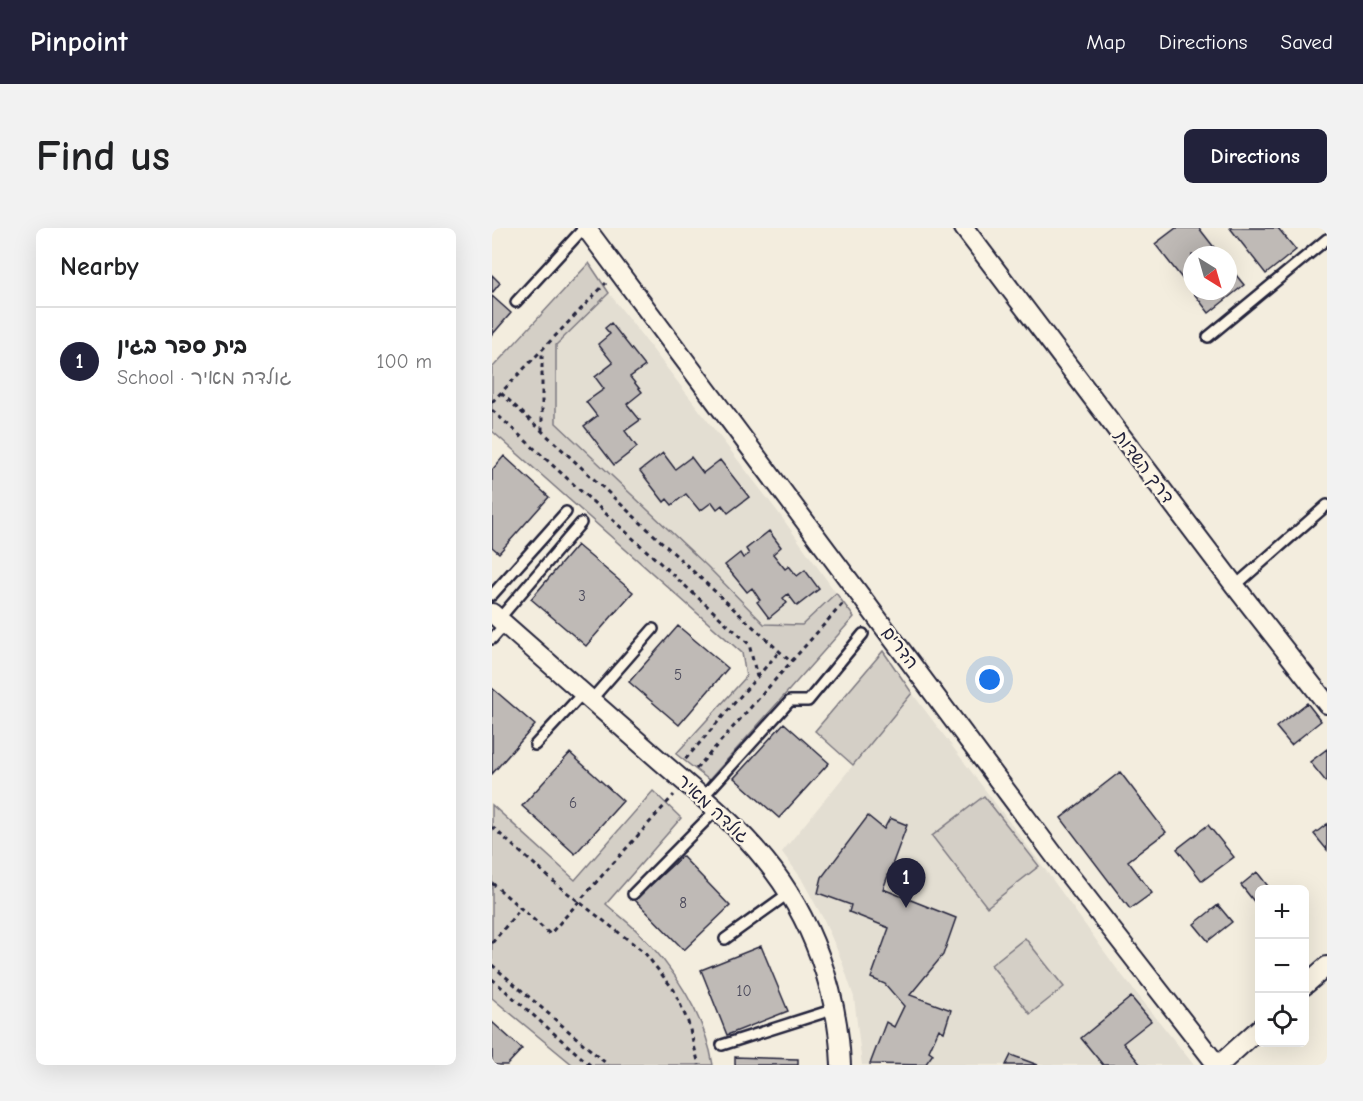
<!DOCTYPE html>
<meta charset="utf-8">
<style>
body{margin:0;font-family:"Comic Neue","Playpen Sans Hebrew",sans-serif;background:#f2f2f2;color:#202124}
.controls{position:absolute;right:18px;bottom:18px;display:grid;overflow:hidden;border-radius:9px;box-shadow:0 6px 24px #0002}
.controls button{width:54px;height:54px;display:grid;place-items:center;padding:0;border:0;border-bottom:2px solid #e0e0e0;background:#fff;color:#202124;font:30px sans-serif}
.compass{position:absolute;left:691px;top:18px;width:54px;height:54px;border-radius:50%;background:#fff;box-shadow:0 6px 24px #0002;rotate:143deg}
.you{position:absolute;left:498px;top:452px;width:21px;height:21px;margin:-15px;border:4px solid #fff;border-radius:50%;background:#1a73e8;box-shadow:0 0 0 9px #1a73e833}
.badge{display:grid;place-items:center;width:39px;height:39px;border-radius:50%;background:#22223b;color:#fff;font-size:20px;font-weight:700}
.pin{position:absolute;translate:-50% -50px;filter:drop-shadow(0 2px 3px #0008)}
.pin::after{content:'';position:absolute;top:32px;width:21px;height:18px;background:inherit;clip-path:polygon(0 0,100% 0,50% 100%)}
.list{margin:0;padding:0;list-style:none}
h2{display:flex;justify-content:space-between;align-items:center;height:78px;margin:0;padding:0 24px;font-size:26px}
h2 small{font-size:20px;font-weight:400;color:#757577}
.list li{display:grid;grid-template-columns:39px 1fr auto;gap:18px;align-items:center;box-sizing:border-box;height:108px;padding:0 24px;border-top:2px solid #e0e0e0}
.list b{display:block;font-size:22px;white-space:nowrap}
.list p{margin:0;font-size:20px;white-space:nowrap;color:#757577}
.list em{font-size:20px;font-style:normal;color:#757577}
.icon{flex:none;width:33px;height:33px;fill:none;stroke:currentColor;stroke-width:2;stroke-linecap:round;stroke-linejoin:round}
.map{position:relative;flex:none;width:835px;height:837px;overflow:hidden;border-radius:9px}
header{display:flex;align-items:center;gap:36px;box-sizing:border-box;height:84px;padding:0 30px;background:#22223b;color:#fff}
header strong{font-size:28px}
nav{display:flex;gap:33px;margin-inline-start:auto;font-size:21px}
.intro{display:flex;align-items:center;justify-content:space-between;box-sizing:border-box;height:144px;padding:0 36px}
h1{margin:0;font-size:42px}
.button{padding:15px 27px;border-radius:9px;background:#22223b;color:#fff;font-size:21px;font-weight:700}
main{display:flex;gap:36px;padding:0 36px}
aside{flex:1;background:#fff;border-radius:9px;box-shadow:0 6px 24px #0002}
.map>svg:first-child{display:block}
</style>
<header>
<strong>Pinpoint</strong>
<nav><a>Map</a><a>Directions</a><a>Saved</a></nav>
</header>
<div class="intro"><h1>Find us</h1><a class="button">Directions</a></div>
<main>
<aside>
<h2>Nearby<small></small></h2>
<ul class="list">
<li><span class="badge">1</span><div><b>בית ספר בגין</b><p>School · גולדה מאיר</p></div><em>100 m</em></li>
</ul>
</aside>
<div class="map">
<svg width="835" height="837" viewBox="0 0 835 837">
<rect width="100%" height="100%" fill="#f3edde"/>
<filter id="ink" filterUnits="userSpaceOnUse"><feTurbulence type="fractalNoise" baseFrequency=".0167" numOctaves="2"/><feDisplacementMap in="SourceGraphic" scale="12" xChannelSelector="R" yChannelSelector="G"/><feConvolveMatrix kernelMatrix="1 2 1 2 8 2 1 2 1" color-interpolation-filters="sRGB"/></filter>
<g filter="url(#ink)">
<!-- built -->
<path fill="#e3ded2" d="M 117,65 L 286,284 L 344,365 L 310,397 L 273,396 L 215,338 L 64,195 L 64,117 Z
M 420,465 L 555,644 L 625,741 L 702,837 L 370,837 L 362,769 L 349,731 L 332,692 L 309,650 L 290,624 Z"/>
<!-- green -->
<path fill="#d4cfc6" stroke="#7b7880" stroke-width="1.5" d="M 97,35 L 117,65 L 64,117 L 64,195 L 215,338 L 272,396 L 310,397 L 344,365 L 362,389 L 217,552 L 184,526 L 254,449 L 250,425 L 0,203 L 0,140 Z
M 391,423 L 420,465 L 361,537 L 323,503 Z
M 161,563 L 189,590 L 114,676 C 124,685 136,694 146,704 C 181,738 213,788 221,837 L 81,837 L 0,770 L 0,577 L 83,652 Z
M 492,568 L 547,638 L 495,679 L 440,608 Z
M 533,710 L 572,759 L 538,786 L 499,737 Z"/>
<!-- building -->
<path fill="#bfbab6" stroke="#22223b" stroke-width="1.5" d="M 684,0 L 707,0 L 728,27 L 700,27 L 700,63 L 663,16 Z
M 738,0 L 786,0 L 804,22 L 774,46 Z
M 736,37 L 752,57 L 717,85 L 700,63 L 736,63 Z
M 0,47 L 8,55 L 0,65 Z
M 0,68 L 19,85 L 0,107 Z
M 119,95 L 153,138 L 138,149 L 150,164 L 135,176 L 148,192 L 133,203 L 145,219 L 122,237 L 92,198 L 105,188 L 94,174 L 112,161 L 103,149 L 121,135 L 106,116 L 118,106 L 113,100 Z
M 171,225 L 183,241 L 199,229 L 211,245 L 228,232 L 257,269 L 236,285 L 230,277 L 225,281 L 220,274 L 208,283 L 194,266 L 180,277 L 175,271 L 172,274 L 148,243 Z
M 12,228 L 57,269 L 7,325 L 0,319 L 0,242 Z
M 277,303 L 289,319 L 281,326 L 293,341 L 297,338 L 305,348 L 313,342 L 327,361 L 305,378 L 296,366 L 291,370 L 295,375 L 277,390 L 265,374 L 268,372 L 260,360 L 255,364 L 233,337 L 248,325 L 251,330 L 257,326 L 254,321 Z
M 85,317 L 141,364 L 94,418 L 39,371 Z
M 186,398 L 236,440 L 187,497 L 137,454 Z
M 0,460 L 43,497 L 0,546 Z
M 815,475 L 829,493 L 799,517 L 784,499 Z
M 292,495 L 337,535 L 287,590 L 242,550 Z
M 835,521 L 835,555 L 818,534 Z
M 78,525 L 131,573 L 83,626 L 30,578 Z
M 628,544 L 674,604 L 636,633 L 660,665 L 638,681 L 569,590 Z
M 376,588 L 392,601 L 398,590 L 415,597 L 391,661 L 464,690 L 451,727 L 418,767 L 459,782 L 452,804 L 447,801 L 437,823 L 441,826 L 433,837 L 378,836 L 394,794 L 402,799 L 412,778 L 393,756 L 379,750 L 397,700 L 357,684 L 359,677 L 326,665 L 330,649 Z
M 835,596 L 835,622 L 822,606 Z
M 716,597 L 742,629 L 710,653 L 685,621 Z
M 190,628 L 238,678 L 192,722 L 143,672 Z
M 765,644 L 779,662 L 768,662 L 768,681 L 749,657 Z
M 726,677 L 740,694 L 716,713 L 702,696 Z
M 269,718 L 296,783 L 235,807 L 209,742 Z
M 639,769 L 659,793 L 631,815 L 649,837 L 611,837 L 589,810 Z
M 0,794 L 30,821 L 15,837 L 0,837 Z
M 519,827 L 546,837 L 514,837 Z
M 243,829 L 306,831 L 306,837 L 243,837 Z"/>
<g fill="none" stroke-linecap="round" stroke-linejoin="round">
<defs>
<path id="service" d="M 24,74 L 92,0
M 716,109 L 835,11
M 743,358 L 835,277
M 0,367 L 74,284
M 7,391 L 89,295
M 0,411 L 13,396
M 99,472 L 161,401
M 43,517 L 91,465
M 210,570 L 298,473 L 316,473 L 371,406
M 141,666 L 224,582
M 233,711 L 297,665
M 230,817 L 343,781"/>
<path id="minor" d="M 94,0 L 574,643 L 725,837
M 472,0 L 743,358 L 835,476
M 0,385 C 52,431 105,477 157,523 C 196,558 240,591 273,632 C 320,689 346,763 349,837
M 812,758 L 835,738
M 727,837 L 768,800"/>
</defs>
<!-- service casing -->
<use href="#service" stroke="#22223b" stroke-width="14"/>
<!-- minor casing -->
<use href="#minor" stroke="#22223b" stroke-width="22"/>
<!-- path -->
<path stroke="#22223b" stroke-width="3" stroke-dasharray="4.5 4.5" stroke-linecap="butt" d="M 9,165 L 299,434
M 0,174 L 114,55
M 0,182 L 257,416 L 265,449 L 192,533
M 50,203 L 50,124
M 265,449 L 287,424
M 204,541 L 353,373
M 0,599 L 68,659 L 152,724 L 182,762 L 196,794 L 207,837
M 0,655 L 58,706 L 182,567
M 0,715 L 29,680
M 0,737 L 116,837
M 0,751 L 98,837"/>
<!-- service -->
<use href="#service" stroke="#fcf5e5" stroke-width="9"/>
<!-- minor -->
<use href="#minor" stroke="#fcf5e5" stroke-width="18"/>
</g>
</g>
<g text-anchor="middle" dominant-baseline="central" stroke-width="5" stroke-linejoin="round" paint-order="stroke">
<!-- number labels -->
<g font-size="15" fill="#49485a">
<text x="90" y="368">3</text>
<text x="186" y="447">5</text>
<text x="81" y="575">6</text>
<text x="191" y="675">8</text>
<text x="252" y="763">10</text>
</g>
<!-- street labels -->
<g font-size="18" fill="#22223b" stroke="#fcf5e5">
<text transform="translate(652 239) rotate(53)">דרך השדות</text>
<text transform="translate(408 420) rotate(53)">הדרים</text>
<text transform="translate(221 581) rotate(43)">גולדה מאיר</text>
</g>
</g>
</svg>
<div class="controls">
<button>+</button>
<button>−</button>
<button><svg class="icon" aria-label="locate" viewBox="0 0 24 24"><circle cx="12" cy="12" r="6"/><path d="M12 2v4M12 18v4M2 12h4M18 12h4"/></svg></button>
</div>
<svg class="compass" viewBox="-18 -18 36 36"><path d="M0-13l5 13h-10z" fill="#e53935"/><path d="M0 13l5-13h-10z" fill="#757577"/></svg>
<div class="you"></div>
<div class="pin badge" style="left:414px;top:680px">1</div>
</div>
</main>
